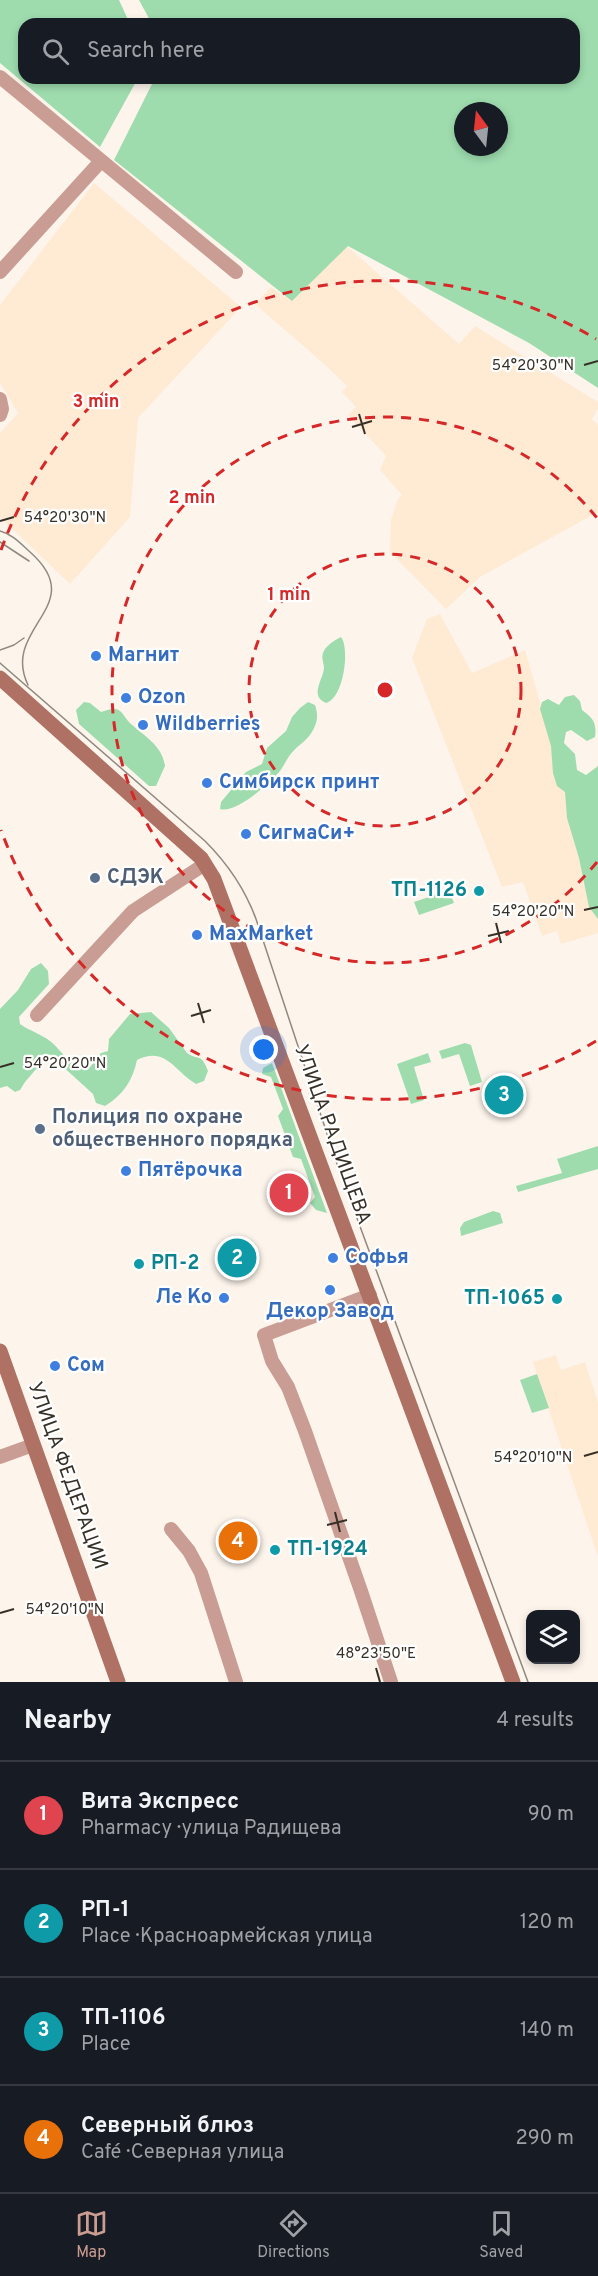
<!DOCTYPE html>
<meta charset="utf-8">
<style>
body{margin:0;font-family:Overpass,sans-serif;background:#242831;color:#f1f3f6}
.controls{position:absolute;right:18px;bottom:18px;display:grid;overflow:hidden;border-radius:12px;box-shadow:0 3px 9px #0003}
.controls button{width:54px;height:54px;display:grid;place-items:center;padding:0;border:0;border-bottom:2px solid #363941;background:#171b24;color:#f1f3f6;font:30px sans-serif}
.compass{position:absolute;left:454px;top:102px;width:54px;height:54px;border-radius:50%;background:#171b24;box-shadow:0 3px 9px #0003;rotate:345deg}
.you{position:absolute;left:264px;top:1050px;width:21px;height:21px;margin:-15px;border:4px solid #fff;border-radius:50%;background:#1a73e8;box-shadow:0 0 0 9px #1a73e833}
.badge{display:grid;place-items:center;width:39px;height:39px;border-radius:50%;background:#cb9d91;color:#fff;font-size:20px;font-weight:700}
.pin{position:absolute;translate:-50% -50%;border:3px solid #fff;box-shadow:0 2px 6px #0006}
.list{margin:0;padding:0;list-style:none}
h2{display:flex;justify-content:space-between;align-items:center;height:78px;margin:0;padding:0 24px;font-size:26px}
h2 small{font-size:20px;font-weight:400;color:#9ea1a6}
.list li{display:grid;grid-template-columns:39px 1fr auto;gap:18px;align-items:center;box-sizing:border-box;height:108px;padding:0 24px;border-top:2px solid #363941}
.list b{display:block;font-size:22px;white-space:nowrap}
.list p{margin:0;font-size:20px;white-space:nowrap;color:#9ea1a6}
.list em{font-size:20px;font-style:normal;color:#9ea1a6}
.icon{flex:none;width:33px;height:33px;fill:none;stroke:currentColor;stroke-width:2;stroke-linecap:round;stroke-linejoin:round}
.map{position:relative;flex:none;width:598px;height:1682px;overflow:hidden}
.search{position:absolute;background:#171b24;box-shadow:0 3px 9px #0003;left:18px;right:18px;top:18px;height:66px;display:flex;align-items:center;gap:15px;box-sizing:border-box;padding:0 21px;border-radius:18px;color:#9ea1a6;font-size:22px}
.sheet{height:510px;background:#171b24}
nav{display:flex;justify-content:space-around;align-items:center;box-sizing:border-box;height:84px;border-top:2px solid #363941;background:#171b24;font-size:16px;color:#9ea1a6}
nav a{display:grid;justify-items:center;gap:3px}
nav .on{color:#cb9d91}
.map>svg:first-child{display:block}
</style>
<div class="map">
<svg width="598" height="1682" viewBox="0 0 598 1682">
<rect width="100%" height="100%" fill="#fdf5ec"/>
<!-- built -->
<path fill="#ffead3" d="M 94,183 L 241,307 L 138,418 L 130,517 L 70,584 L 0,517 L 0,433 L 18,413 L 0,383 L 0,305 Z
M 338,242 L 350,249 L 459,344 L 475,326 L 598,402 L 598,408 L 592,419 L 598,425 L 598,512 L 480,577 L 446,609 L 390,552 L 391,520 L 398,499 L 402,495 L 380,470 L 386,456 L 348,415 L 356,407 L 342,392 L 347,386 L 323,363 L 255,304 L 271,287 L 284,297 Z
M 440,614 L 472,673 L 525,650 L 598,902 L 598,933 L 561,944 L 557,931 L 542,936 L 523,882 L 502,887 L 412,658 L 427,619 Z
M 556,1355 L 561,1370 L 585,1362 L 598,1402 L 598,1557 L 533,1362 Z"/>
<!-- green -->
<path fill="#9edcae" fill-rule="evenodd" d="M 0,0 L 119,0 L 130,24 L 24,24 L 24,78 L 138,78 L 100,147 L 0,63 Z
M 139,0 L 598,0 L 598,388 L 529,343 L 348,246 L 292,301 L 114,160 L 155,78 L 574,78 L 574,24 L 152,24 ZM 463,111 L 499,111 L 499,147 L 463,147 Z
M 341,637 C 350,648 344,698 326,703 C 309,696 323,680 324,668 C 324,663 321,658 323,653 C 325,646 335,640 341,637 Z
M 574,695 L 580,701 L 582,710 C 593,718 597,723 595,737 L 587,741 L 571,730 L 566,732 L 564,743 L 575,754 L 577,770 L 586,775 L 598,766 L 598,919 L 589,907 L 579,858 L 567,818 L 565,792 L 557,786 L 553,773 L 551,746 L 540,709 L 542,702 L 548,699 L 559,705 L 565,697 Z
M 84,702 L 90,703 L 101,712 C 106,711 111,708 116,709 C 122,710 125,718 129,722 C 143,736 162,744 165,766 L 156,786 L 149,786 L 79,724 L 76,710 Z
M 308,702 L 315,705 C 317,711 318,717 316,723 C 310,741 300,742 290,755 C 286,760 284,766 280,771 C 270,783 236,814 220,809 L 221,802 L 246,772 L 262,764 L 267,748 L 286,731 L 292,717 L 300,708 Z
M 449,890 L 454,903 L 419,915 L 414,902 Z
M 41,963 L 48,971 L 49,984 L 19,1017 L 20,1024 C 30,1031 41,1034 50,1041 C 64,1052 70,1070 90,1067 L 101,1053 L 108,1051 L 109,1039 L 130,1014 L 151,1012 L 169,1028 L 187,1053 C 198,1061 201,1052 208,1071 L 204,1081 L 196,1084 C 174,1071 166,1046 137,1060 C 133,1080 123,1095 105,1106 L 96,1103 L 93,1094 L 49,1054 L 25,1082 L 20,1090 L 15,1092 L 7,1086 L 0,1088 L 0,1009 L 18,990 L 31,969 Z
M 465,1043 L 471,1045 L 482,1082 L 470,1086 L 459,1054 L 442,1059 L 439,1051 Z
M 428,1053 L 431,1062 L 414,1067 L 424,1100 L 411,1104 L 397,1064 Z
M 272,1063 L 327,1213 L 316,1210 L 310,1203 L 315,1197 L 301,1159 L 293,1157 L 278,1116 L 283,1109 L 271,1077 L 262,1074 L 263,1068 Z
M 598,1146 L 598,1169 L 518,1192 L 516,1186 L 562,1173 L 557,1159 Z
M 493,1211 L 500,1213 L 503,1223 L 461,1236 L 460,1228 L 464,1222 Z
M 537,1374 L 549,1408 L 532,1413 L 520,1380 Z"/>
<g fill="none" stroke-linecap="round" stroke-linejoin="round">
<!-- street -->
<path stroke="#c99d93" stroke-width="14" d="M 0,77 L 236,272
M 0,272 L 101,161
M 0,399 L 2,409 L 0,415
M 37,1015 L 133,911 L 205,864
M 370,1295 L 264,1335 L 272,1361 L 288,1387 L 305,1431 L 361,1591 L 391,1682
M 0,1457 L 33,1445
M 171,1529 L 189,1551 L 201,1573 L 236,1682"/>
<!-- secondary -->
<path stroke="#af7164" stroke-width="15" d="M 0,678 L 201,858 L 214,879 L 513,1682
M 0,1351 L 118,1682"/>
<!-- tram -->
<path stroke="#908980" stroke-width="1.5" d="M 0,531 C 12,534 21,544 30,552 C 91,606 0,627 28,685
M 0,542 L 29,561
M 0,650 L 14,645 L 24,638
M 0,663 L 205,841 C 228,864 245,889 256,919 L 337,1164 L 528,1682"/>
</g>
<!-- ticks -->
<path fill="none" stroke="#373027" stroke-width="2" d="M 584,365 L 598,361M 359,414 L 365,434M 352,427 L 372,421M 0,521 L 14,517M 584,910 L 598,907M 496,923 L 501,943M 488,936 L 509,931M 198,1003 L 204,1023M 191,1016 L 211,1010M 0,1067 L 14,1063M 584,1456 L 598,1452M 335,1512 L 340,1532M 327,1525 L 347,1520M 0,1613 L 14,1609M 376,1668 L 380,1682"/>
<!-- distance rings -->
<g fill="none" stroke="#d62828" stroke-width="3" stroke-dasharray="10 8">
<circle cx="385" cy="690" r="136"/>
<path d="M597 862A273 273 0 1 1 597 518"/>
<path d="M596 1041A409 409 0 0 1 1 830M1 550A409 409 0 0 1 596 339"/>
</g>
<!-- markers -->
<g fill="#3f7fe0" stroke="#fff" stroke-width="2">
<circle cx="96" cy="656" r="6"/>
<circle cx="126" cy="698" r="6"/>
<circle cx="143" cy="725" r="6"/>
<circle cx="207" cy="783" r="6"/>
<circle cx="246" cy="834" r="6"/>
<circle cx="197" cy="935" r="6"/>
<circle cx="126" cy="1171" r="6"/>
<circle cx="333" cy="1258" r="6"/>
<circle cx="330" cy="1290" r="6"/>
<circle cx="224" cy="1298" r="6"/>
<circle cx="55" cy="1366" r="6"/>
</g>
<g fill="#5c6f8a" stroke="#fff" stroke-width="2">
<circle cx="95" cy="878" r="6"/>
<circle cx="40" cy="1129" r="6"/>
</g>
<g fill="#0f9aa8" stroke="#fff" stroke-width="2">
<circle cx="479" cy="891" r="6"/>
<circle cx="139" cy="1264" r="6"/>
<circle cx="557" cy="1299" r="6"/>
<circle cx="275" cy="1550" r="6"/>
</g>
<g text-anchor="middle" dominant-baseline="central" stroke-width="4.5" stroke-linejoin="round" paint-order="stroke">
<!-- shop labels -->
<g font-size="20" font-weight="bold" fill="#366cbe" stroke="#fff" text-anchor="start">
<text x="108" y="656">Магнит</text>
<text x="138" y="698">Ozon</text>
<text x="155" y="725">Wildberries</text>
<text x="219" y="783">Симбирск принт</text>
<text x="258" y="834">СигмаСи+</text>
<text x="209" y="935">MaxMarket</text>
<text x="138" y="1171">Пятёрочка</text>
<text x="345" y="1258">Софья</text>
<text x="212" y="1298" text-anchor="end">Ле Ко</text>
<text x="330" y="1312" text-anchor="middle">Декор Завод</text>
<text x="67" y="1366">Сом</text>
</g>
<!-- service labels -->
<g font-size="20" font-weight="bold" fill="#4e5e75" stroke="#fff" text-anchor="start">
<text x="107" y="878">СДЭК</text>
<text x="52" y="1118">Полиция по охране<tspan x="52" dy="23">общественного порядка</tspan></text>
</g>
<!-- culture labels -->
<g font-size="20" font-weight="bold" fill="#0d838f" stroke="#fff" text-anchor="end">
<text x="467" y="891">ТП-1126</text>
<text x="151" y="1264" text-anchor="start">РП-2</text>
<text x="545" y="1299">ТП-1065</text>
<text x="287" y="1550" text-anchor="start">ТП-1924</text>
</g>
<!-- street labels -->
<g font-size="20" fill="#373027" stroke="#fff">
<text transform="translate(332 1135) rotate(70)">УЛИЦА РАДИЩЕВА</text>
<text transform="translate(67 1476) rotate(70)">УЛИЦА ФЕДЕРАЦИИ</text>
</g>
</g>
<g font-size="15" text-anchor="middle" fill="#373027" stroke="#fff" stroke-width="4.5" stroke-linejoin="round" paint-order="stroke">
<text x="533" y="370">54°20'30"N</text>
<text x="65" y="522">54°20'30"N</text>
<text x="533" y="916">54°20'20"N</text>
<text x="65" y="1068">54°20'20"N</text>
<text x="533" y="1462">54°20'10"N</text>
<text x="65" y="1614">54°20'10"N</text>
<text x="376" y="1658">48°23'50"E</text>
</g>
<circle cx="385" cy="690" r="9" fill="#d62828" stroke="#fff" stroke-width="3"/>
<g font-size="18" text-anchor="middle" font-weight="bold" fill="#d62828" stroke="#fff" stroke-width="4.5" stroke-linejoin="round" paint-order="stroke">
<text x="96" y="407">3 min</text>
<text x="192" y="503">2 min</text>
<text x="289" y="600">1 min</text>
</g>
</svg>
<div class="controls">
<button><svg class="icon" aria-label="layers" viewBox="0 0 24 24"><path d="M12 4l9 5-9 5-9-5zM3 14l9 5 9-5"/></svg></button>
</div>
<svg class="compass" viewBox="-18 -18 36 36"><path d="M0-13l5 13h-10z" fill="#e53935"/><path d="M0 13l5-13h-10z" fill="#9ea1a6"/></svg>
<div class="you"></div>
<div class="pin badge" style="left:289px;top:1193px;background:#e0444e">1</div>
<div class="pin badge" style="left:237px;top:1258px;background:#0f9aa8">2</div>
<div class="pin badge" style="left:504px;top:1095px;background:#0f9aa8">3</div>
<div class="pin badge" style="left:238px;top:1541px;background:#e8710a">4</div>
<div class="search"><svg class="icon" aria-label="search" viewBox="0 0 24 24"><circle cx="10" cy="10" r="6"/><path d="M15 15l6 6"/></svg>Search here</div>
</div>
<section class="sheet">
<h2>Nearby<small>4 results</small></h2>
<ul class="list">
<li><span class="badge" style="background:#e0444e">1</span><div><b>Вита Экспресс</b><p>Pharmacy · улица Радищева</p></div><em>90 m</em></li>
<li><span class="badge" style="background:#0f9aa8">2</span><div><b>РП-1</b><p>Place · Красноармейская улица</p></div><em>120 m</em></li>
<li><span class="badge" style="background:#0f9aa8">3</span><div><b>ТП-1106</b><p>Place</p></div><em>140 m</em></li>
<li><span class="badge" style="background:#e8710a">4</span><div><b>Северный блюз</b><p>Café · Северная улица</p></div><em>290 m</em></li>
</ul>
</section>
<nav>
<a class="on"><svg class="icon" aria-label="map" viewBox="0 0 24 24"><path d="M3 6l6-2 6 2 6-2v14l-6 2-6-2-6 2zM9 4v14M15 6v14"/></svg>Map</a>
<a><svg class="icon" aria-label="directions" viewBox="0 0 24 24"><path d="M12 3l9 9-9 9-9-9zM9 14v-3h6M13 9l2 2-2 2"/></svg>Directions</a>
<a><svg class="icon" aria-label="saved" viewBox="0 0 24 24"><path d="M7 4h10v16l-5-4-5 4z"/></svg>Saved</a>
</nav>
